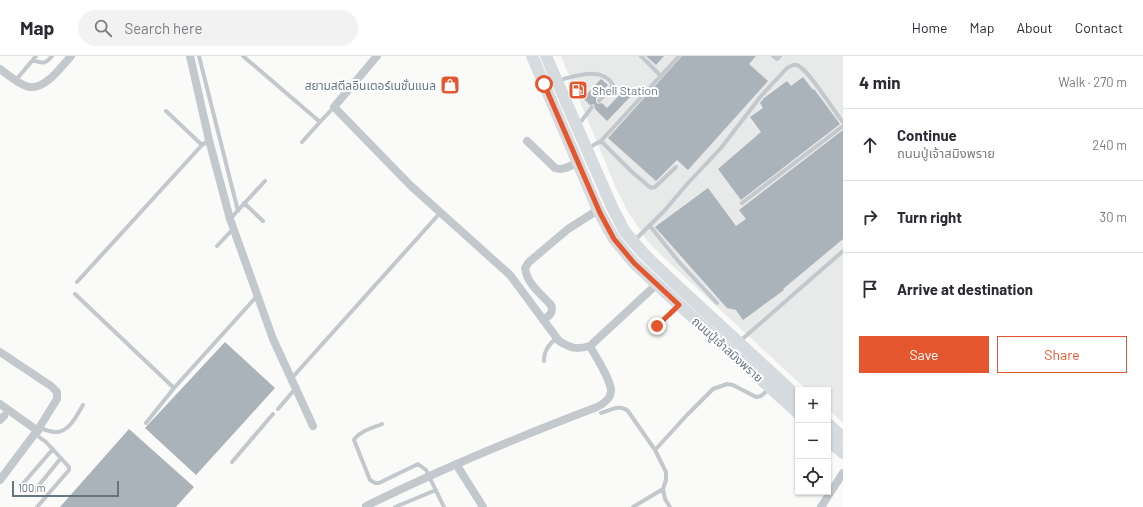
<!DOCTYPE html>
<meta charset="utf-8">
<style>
body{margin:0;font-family:Barlow,"Noto Sans Thai",sans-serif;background:#f2f2f3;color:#2b2b33}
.controls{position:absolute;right:12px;bottom:12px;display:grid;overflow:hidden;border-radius:0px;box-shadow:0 1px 3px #0004}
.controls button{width:36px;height:36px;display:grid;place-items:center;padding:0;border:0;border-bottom:1px solid #e1e1e2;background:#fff;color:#2b2b33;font:20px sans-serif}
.scale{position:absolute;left:12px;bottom:10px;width:107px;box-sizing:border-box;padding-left:4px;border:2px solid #657683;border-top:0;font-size:11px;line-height:14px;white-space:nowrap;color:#657683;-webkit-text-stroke:3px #fff;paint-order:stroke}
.stop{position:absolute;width:12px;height:12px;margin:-9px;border:3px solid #e4572e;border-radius:50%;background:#fff}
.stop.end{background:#e4572e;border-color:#fff;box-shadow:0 1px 4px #0008}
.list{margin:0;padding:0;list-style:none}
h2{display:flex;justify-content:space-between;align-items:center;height:52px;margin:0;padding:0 16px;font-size:17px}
h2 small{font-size:13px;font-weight:400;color:#7c7c81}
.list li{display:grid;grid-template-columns:26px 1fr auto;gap:12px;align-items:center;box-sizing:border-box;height:72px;padding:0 16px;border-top:1px solid #e1e1e2}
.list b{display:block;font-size:15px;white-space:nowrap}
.list p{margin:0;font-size:13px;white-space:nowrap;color:#7c7c81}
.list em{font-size:13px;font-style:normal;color:#7c7c81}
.actions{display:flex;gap:8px;padding:12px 16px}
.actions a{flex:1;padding:9px 0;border:1px solid #e4572e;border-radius:0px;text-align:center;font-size:14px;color:#e4572e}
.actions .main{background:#e4572e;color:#fff}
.icon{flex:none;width:22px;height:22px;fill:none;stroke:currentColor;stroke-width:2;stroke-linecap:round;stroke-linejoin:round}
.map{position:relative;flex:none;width:843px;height:451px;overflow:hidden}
header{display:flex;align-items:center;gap:24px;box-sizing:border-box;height:56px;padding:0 20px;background:#fff;border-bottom:1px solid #e1e1e2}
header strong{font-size:19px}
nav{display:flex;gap:22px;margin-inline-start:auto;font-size:14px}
.search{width:280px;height:36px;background:#f2f2f3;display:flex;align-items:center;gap:10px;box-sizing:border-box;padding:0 14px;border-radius:22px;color:#7c7c81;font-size:15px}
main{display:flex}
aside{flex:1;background:#fff}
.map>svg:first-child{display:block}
</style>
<header>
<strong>Map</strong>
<div class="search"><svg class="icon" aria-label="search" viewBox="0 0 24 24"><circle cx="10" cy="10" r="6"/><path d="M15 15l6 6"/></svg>Search here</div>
<nav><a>Home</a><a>Map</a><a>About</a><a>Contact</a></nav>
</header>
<main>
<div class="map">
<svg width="843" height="451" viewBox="0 0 843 451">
<rect width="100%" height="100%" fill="#fafaf8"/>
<!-- built -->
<path fill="#e8e9e9" d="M 561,0 L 843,0 L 843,367 L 828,353 L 828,334 L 807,334 L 662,200 L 648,186 L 627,154 L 616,132 Z"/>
<!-- building -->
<path fill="#aab3b9" d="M 646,0 L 664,0 L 656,9 Z
M 682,0 L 756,0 L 749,8 L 768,25 L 688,114 L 677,104 L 656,125 L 608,82 Z
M 803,21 L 813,34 L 814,33 L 840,68 L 741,144 L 718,113 L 761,76 L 750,61 L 763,52 L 760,47 L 764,42 L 787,25 L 791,30 Z
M 601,23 L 608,29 L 596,42 L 596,46 L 598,48 L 602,47 L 607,52 L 629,29 L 636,35 L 607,65 L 595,53 L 594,48 L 590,49 L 583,42 Z
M 843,74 L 843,183 L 783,233 L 784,234 L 743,264 L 736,254 L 727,252 L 655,171 L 708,132 L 736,170 L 746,163 L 739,154 Z
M 225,286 L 275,332 L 196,419 L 145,372 Z
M 129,373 L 194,431 L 176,451 L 60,451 Z"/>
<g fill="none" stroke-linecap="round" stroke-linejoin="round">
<!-- service -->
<path stroke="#c3c8cc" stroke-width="4" d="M 199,0 L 238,155
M 243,0 L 320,66 L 302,86
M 641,0 L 661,20
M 773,0 L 777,3 L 780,0
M 33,4 C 42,8 46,8 52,0
M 16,24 L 36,0
M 559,24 C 577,20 602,10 613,29 L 599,45
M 166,55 L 202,89
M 320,66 L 334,51
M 579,68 L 592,51
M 601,85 L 632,116 L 651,132 L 655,131 L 676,111
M 588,92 L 601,85 L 679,0
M 244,147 L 263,165
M 742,147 L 843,70
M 230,163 L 265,125
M 650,170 L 679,206 L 717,247
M 635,184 L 665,154 L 688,127 L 721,92 L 761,40 L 787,12 C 790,11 793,8 796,9 C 807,10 834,56 843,66
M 217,190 L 233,173
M 77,226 L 202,89 L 209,84
M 75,238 L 174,332 L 257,240
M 657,270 L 679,250
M 739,286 L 843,195
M 544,305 C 544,294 549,289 556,282
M 291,323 L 440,157
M 278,353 L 295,333
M 601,357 C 611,354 620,348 628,355 L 655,394 L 666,416 L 666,424 L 663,433 L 665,443 L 670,451
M 146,367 L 174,332
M 382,368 C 373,372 359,375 354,384 L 370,424 L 375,427 L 379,427 L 418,408 L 426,414 L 444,451
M 39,372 C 44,373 50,376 55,376 C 69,377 77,359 83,349
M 35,378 L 46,386 L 69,411 L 69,414 L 37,451
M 655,394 L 687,359 L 713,333 L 727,328 L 733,329 L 756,341 L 761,340 L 769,333
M 232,406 L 273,358
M 20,431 L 53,393
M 35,434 L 61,402
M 395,451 L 436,434
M 633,451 L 663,433"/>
<!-- minor -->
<path stroke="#c3c8cc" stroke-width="8" d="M 190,0 L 209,84 L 230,163 L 273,283 L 313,370
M 377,0 L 334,51 L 411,130 L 510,219 L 559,285 C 571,292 576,294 590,290 L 657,228
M 0,13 C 8,19 17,27 26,30 C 43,37 61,11 71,0
M 527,85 L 555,112 C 563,115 570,110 578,106
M 543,264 C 549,260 554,257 551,249 C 541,238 527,228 525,212 L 529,206 L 568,173 L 598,154
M 0,296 L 51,330 L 57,336 L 57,343 L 39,372 L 0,424
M 0,348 L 38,375
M 0,364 L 4,360
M 456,408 L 483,451
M 366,450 C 441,413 518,381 597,351 C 603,348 610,343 611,336 C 612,325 595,300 590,290
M 821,451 L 843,417"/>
<!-- secondary -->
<path stroke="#d6dbdf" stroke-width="12" d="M 532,0 L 598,154 L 614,183 L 634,207 L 663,234 L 798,357
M 546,0 L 612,151 L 625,176 L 644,198 L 672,225 L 798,341
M 828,368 L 843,382
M 828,384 L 843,397"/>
</g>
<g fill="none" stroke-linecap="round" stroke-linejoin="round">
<!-- route -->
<path stroke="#e4572e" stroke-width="5" d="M 544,28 L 600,157 L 614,183 L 634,207 L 679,249 L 657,270"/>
</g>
<!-- icons -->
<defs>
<symbol id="shop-square" viewBox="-11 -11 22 22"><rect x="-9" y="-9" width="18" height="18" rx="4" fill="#e4572e" stroke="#fff"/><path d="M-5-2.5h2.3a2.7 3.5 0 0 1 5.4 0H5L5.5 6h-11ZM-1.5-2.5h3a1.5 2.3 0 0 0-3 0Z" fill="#fff"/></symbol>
<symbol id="fuel-square" viewBox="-11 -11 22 22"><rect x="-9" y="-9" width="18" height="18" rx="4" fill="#e4572e" stroke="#fff"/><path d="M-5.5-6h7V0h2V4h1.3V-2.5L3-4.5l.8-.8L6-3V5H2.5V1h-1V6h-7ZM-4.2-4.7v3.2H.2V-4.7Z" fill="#fff"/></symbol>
</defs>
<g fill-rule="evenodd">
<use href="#shop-square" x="439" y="18" width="22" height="22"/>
<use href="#fuel-square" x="567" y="23" width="22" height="22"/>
</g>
<g text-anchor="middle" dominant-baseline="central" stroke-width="4" stroke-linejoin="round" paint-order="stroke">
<!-- poi labels -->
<g font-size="12" fill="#657683" stroke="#fff" text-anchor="end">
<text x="436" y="29">สยามสตีลอินเตอร์เนชั่นแนล</text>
<text x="592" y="34" text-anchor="start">Shell Station</text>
</g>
<!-- street labels -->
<g font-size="12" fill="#657683" stroke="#fff">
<text transform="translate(728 293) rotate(42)">ถนนปู่เจ้าสมิงพราย</text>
</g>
</g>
</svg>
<div class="controls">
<button>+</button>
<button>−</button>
<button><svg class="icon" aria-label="locate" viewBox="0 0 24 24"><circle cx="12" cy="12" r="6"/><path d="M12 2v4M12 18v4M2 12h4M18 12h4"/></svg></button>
</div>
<div class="scale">100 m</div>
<div class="stop" style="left:544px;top:28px"></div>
<div class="stop end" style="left:657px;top:270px"></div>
</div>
<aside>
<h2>4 min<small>Walk · 270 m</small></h2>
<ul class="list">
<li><svg class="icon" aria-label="ahead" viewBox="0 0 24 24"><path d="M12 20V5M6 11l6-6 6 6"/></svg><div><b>Continue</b><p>ถนนปู่เจ้าสมิงพราย</p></div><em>240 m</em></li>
<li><svg class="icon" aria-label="right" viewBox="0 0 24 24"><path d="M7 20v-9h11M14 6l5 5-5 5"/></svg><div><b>Turn right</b></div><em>30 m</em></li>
<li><svg class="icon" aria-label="arrive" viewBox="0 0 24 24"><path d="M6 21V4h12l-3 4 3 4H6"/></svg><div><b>Arrive at destination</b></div></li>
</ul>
<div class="actions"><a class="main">Save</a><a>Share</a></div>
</aside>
</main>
